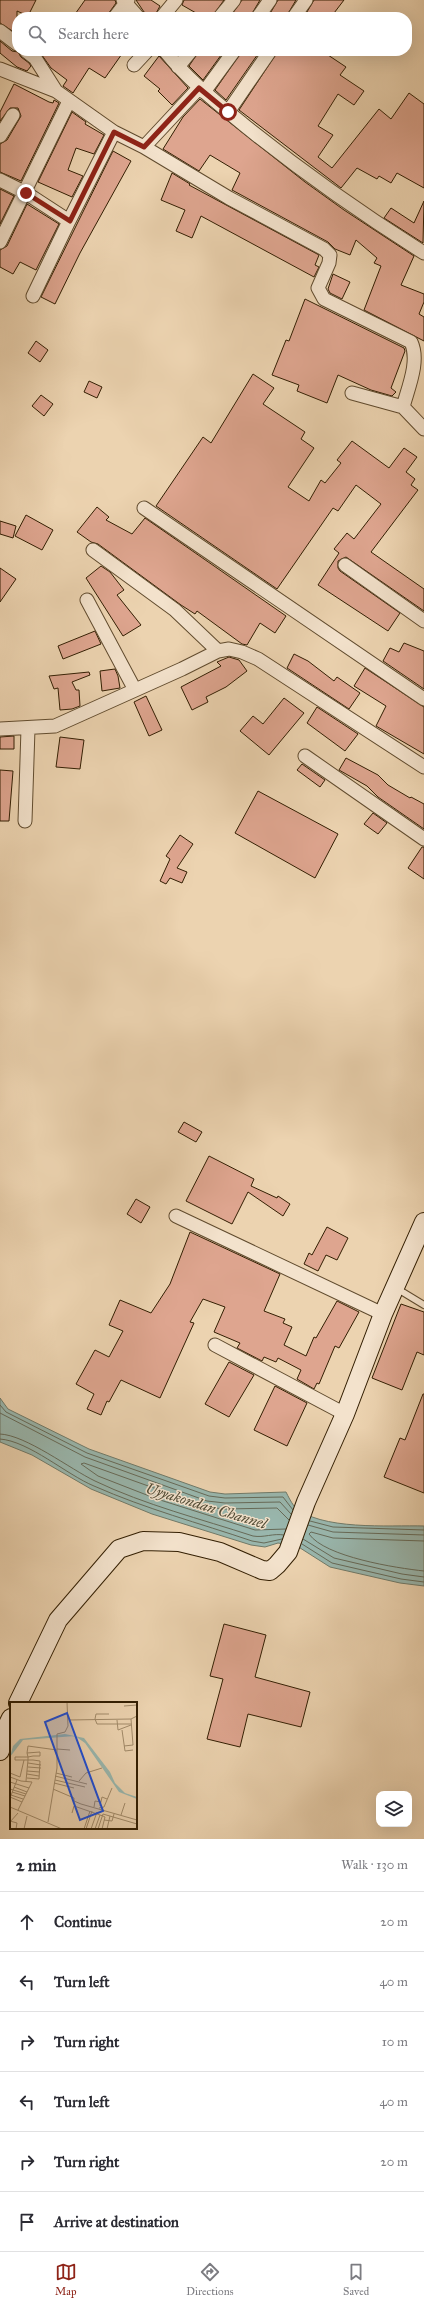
<!DOCTYPE html>
<meta charset="utf-8">
<style>
body{margin:0;font-family:"IM FELL Great Primer",serif;background:#f2f2f3;color:#2b2b33}
.controls{position:absolute;right:12px;bottom:12px;display:grid;overflow:hidden;border-radius:8px;box-shadow:0 4px 16px #0002}
.controls button{width:36px;height:36px;display:grid;place-items:center;padding:0;border:0;border-bottom:1px solid #e1e1e2;background:#fff;color:#2b2b33;font:20px sans-serif}
.stop{position:absolute;width:12px;height:12px;margin:-9px;border:3px solid #8f2418;border-radius:50%;background:#fff}
.stop.end{background:#8f2418;border-color:#fff;box-shadow:0 1px 4px #0008}
.list{margin:0;padding:0;list-style:none}
h2{display:flex;justify-content:space-between;align-items:center;height:52px;margin:0;padding:0 16px;font-size:17px}
h2 small{font-size:13px;font-weight:400;color:#7c7c81}
.list li{display:grid;grid-template-columns:26px 1fr auto;gap:12px;align-items:center;box-sizing:border-box;height:60px;padding:0 16px;border-top:1px solid #e1e1e2}
.list b{display:block;font-size:15px;white-space:nowrap}
.list em{font-size:13px;font-style:normal;color:#7c7c81}
.icon{flex:none;width:22px;height:22px;fill:none;stroke:currentColor;stroke-width:2;stroke-linecap:round;stroke-linejoin:round}
.map{position:relative;flex:none;width:424px;height:1839px;overflow:hidden}
.search{position:absolute;background:#fff;box-shadow:0 4px 16px #0002;left:12px;right:12px;top:12px;height:44px;display:flex;align-items:center;gap:10px;box-sizing:border-box;padding:0 14px;border-radius:16px;color:#7c7c81;font-size:15px}
.sheet{height:412px;background:#fff}
nav{display:flex;justify-content:space-around;align-items:center;box-sizing:border-box;height:56px;border-top:1px solid #e1e1e2;background:#fff;font-size:11px;color:#7c7c81}
nav a{display:grid;justify-items:center;gap:2px}
nav .on{color:#8f2418}
.map>svg:first-child{display:block}
</style>
<div class="map">
<svg width="424" height="1839" viewBox="0 0 424 1839">
<rect width="100%" height="100%" fill="#ecd3b0"/>
<filter id="stains"><feTurbulence type="fractalNoise" baseFrequency=".005" numOctaves="4"/><feColorMatrix values="0 0 0 0 .2 0 0 0 0 .09 0 0 0 0 .02 0 0 0 .5 -.17"/></filter>
<radialGradient id="worn" r=".72"><stop offset=".6" stop-color="#630" stop-opacity="0"/><stop offset="1" stop-color="#630" stop-opacity=".3"/></radialGradient>
<!-- water -->
<path fill="#99b7ae" stroke="#707a69" d="M 0,1398 L 8,1409 L 89,1449 L 210,1492 L 225,1494 L 286,1492 C 288,1496 291,1502 294,1506 C 319,1531 390,1525 424,1526 L 424,1586 L 400,1583 L 330,1567 L 297,1546 L 278,1543 L 265,1547 L 251,1545 L 152,1514 L 91,1489 L 32,1455 L 0,1442 Z"/>
<g fill="none" stroke-linecap="round" stroke-linejoin="round">
<!-- shore -->
<path stroke="#666a58" stroke-width="1" d="M 0,1405 L 6,1412 L 87,1453 L 209,1496 L 225,1498 L 283,1497 L 293,1510
M 0,1413 L 85,1457 L 207,1501 L 225,1503 L 280,1502 L 291,1514
M 0,1434 C 26,1435 70,1469 95,1481 C 145,1505 201,1519 253,1536 C 264,1538 273,1533 284,1535
M 0,1439 C 29,1441 67,1475 94,1486 C 146,1509 199,1523 252,1541 L 264,1543 L 282,1539
M 310,1521 L 333,1527 L 424,1530
M 308,1525 L 333,1532 L 424,1535
M 286,1529 L 255,1530 L 157,1499 L 98,1476 L 81,1464 L 84,1463 L 207,1507 L 225,1509 L 277,1508 L 289,1520
M 303,1539 L 334,1558 L 402,1574 L 424,1577
M 424,1541 L 333,1538 L 311,1532 L 309,1534 C 325,1557 396,1568 424,1571
M 302,1544 L 332,1563 L 401,1579 L 424,1582"/>
</g>
<!-- building -->
<path fill="#dea58f" stroke="#321e02" d="M 0,0 L 36,0 L 28,16 L 17,11 L 17,34 L 0,23 Z
M 85,0 L 115,0 L 116,3 L 106,17 L 73,17 Z
M 136,0 L 151,0 L 160,6 L 154,17 L 152,17 L 144,12 Z
M 184,0 L 224,0 L 212,17 L 194,17 L 196,13 L 182,5 Z
M 242,0 L 260,0 L 250,17 L 230,17 Z
M 278,0 L 296,0 L 286,17 L 268,17 Z
M 314,0 L 344,0 L 331,17 L 304,17 Z
M 0,41 L 12,51 L 18,52 L 21,57 L 29,63 L 31,66 L 27,71 L 17,67 L 0,53 Z
M 39,51 L 124,51 L 105,78 L 89,68 L 73,93 L 63,86 L 67,80 L 51,68 Z
M 199,51 L 224,51 L 203,80 L 189,66 Z
M 242,51 L 260,51 L 226,100 L 215,90 Z
M 278,51 L 322,51 L 346,67 L 340,75 L 364,91 L 354,105 L 338,94 L 318,126 L 333,135 L 318,157 L 332,168 L 379,109 L 391,119 L 409,93 L 424,104 L 424,188 L 397,173 L 391,183 L 379,176 L 377,179 L 357,168 L 341,188 L 239,110 Z
M 159,56 L 188,88 L 172,105 L 158,91 L 160,89 L 144,76 Z
M 14,84 L 49,102 L 53,103 L 54,100 L 59,103 L 21,181 L 0,172 L 0,144 L 7,140 L 21,116 L 18,108 L 10,108 L 0,121 L 0,112 Z
M 200,99 L 305,182 L 344,210 L 414,256 L 401,285 L 424,294 L 424,302 L 419,314 L 424,317 L 424,341 L 364,310 L 381,266 L 374,263 L 377,258 L 356,240 L 350,255 L 335,249 L 328,242 L 232,190 L 240,173 L 210,155 L 199,171 L 163,149 L 183,117 Z
M 72,112 L 86,122 L 85,124 L 104,135 L 94,154 L 76,148 L 68,170 L 83,176 L 72,197 L 38,182 Z
M 113,151 L 131,161 L 80,253 L 55,304 L 41,297 Z
M 172,173 L 190,184 L 189,185 L 319,255 L 315,265 L 319,267 L 314,277 L 201,216 L 192,238 L 176,231 L 185,210 L 161,200 Z
M 0,189 L 14,196 L 0,224 Z
M 424,201 L 423,243 L 384,218 L 391,208 L 414,223 Z
M 27,204 L 59,224 L 36,270 L 20,262 L 13,274 L 0,267 L 0,250 L 7,246 Z
M 333,274 L 350,282 L 342,299 L 330,293 L 328,289 Z
M 305,299 L 404,348 L 405,351 L 391,388 L 396,392 L 392,396 L 371,390 L 338,375 L 327,403 L 297,391 L 299,385 L 272,375 L 286,340 L 289,341 Z
M 36,341 L 48,350 L 40,362 L 28,353 Z
M 253,374 L 274,388 L 263,404 L 305,432 L 301,439 L 314,448 L 288,487 L 309,501 L 321,480 L 325,483 L 341,463 L 337,460 L 352,441 L 389,468 L 404,448 L 417,457 L 406,472 L 415,479 L 411,485 L 418,490 L 371,552 L 424,589 L 424,611 L 346,557 L 338,561 L 338,568 L 340,571 L 400,613 L 388,631 L 318,585 L 339,553 L 334,549 L 347,533 L 354,539 L 381,504 L 356,485 L 338,511 L 333,508 L 277,589 L 156,506 L 203,437 L 211,443 Z
M 89,381 L 102,387 L 97,398 L 84,392 Z
M 41,395 L 53,404 L 44,416 L 32,406 Z
M 97,507 L 109,517 L 106,520 L 132,534 L 145,518 L 286,616 L 275,633 L 260,623 L 247,645 L 242,644 L 197,611 L 195,614 L 181,605 L 98,544 L 91,542 L 77,532 Z
M 26,515 L 53,530 L 42,550 L 15,536 Z
M 0,521 L 16,526 L 13,538 L 0,534 Z
M 101,566 L 110,572 L 124,590 L 117,595 L 141,625 L 123,636 L 86,578 Z
M 0,568 L 16,579 L 0,602 Z
M 95,631 L 101,644 L 63,659 L 58,646 Z
M 404,643 L 424,651 L 424,689 L 383,661 L 390,648 L 399,652 Z
M 294,654 L 308,661 L 334,681 L 337,677 L 360,693 L 349,709 L 287,668 Z
M 229,657 L 239,660 L 247,671 L 226,687 L 206,697 L 208,702 L 192,710 L 181,687 L 221,666 L 217,662 Z
M 365,668 L 424,707 L 424,754 L 376,726 L 386,706 L 354,686 Z
M 115,669 L 118,676 L 120,688 L 102,691 L 100,671 Z
M 89,672 L 90,675 L 72,682 L 76,690 L 79,690 L 80,706 L 72,709 L 60,710 L 58,688 L 54,689 L 49,676 Z
M 146,696 L 162,730 L 149,736 L 134,702 Z
M 284,698 L 304,713 L 269,755 L 240,731 L 253,716 L 263,724 Z
M 317,707 L 358,734 L 345,751 L 307,723 Z
M 14,736 L 14,749 L 0,749 L 0,737 Z
M 60,737 L 84,740 L 80,769 L 56,767 Z
M 346,758 L 378,775 L 388,785 L 410,798 L 411,797 L 424,804 L 424,829 L 378,797 L 367,786 L 339,770 Z
M 302,764 L 325,780 L 320,787 L 297,770 Z
M 0,770 L 13,771 L 9,821 L 0,821 Z
M 258,791 L 338,834 L 315,878 L 235,833 Z
M 373,813 L 387,823 L 378,834 L 364,824 Z
M 180,835 L 193,844 L 177,868 L 187,872 L 182,883 L 170,878 L 166,884 L 160,881 L 170,859 L 166,856 Z
M 422,847 L 424,847 L 424,879 L 408,868 Z
M 184,1122 L 202,1132 L 196,1142 L 178,1132 Z
M 209,1156 L 254,1179 L 251,1186 L 277,1198 L 278,1196 L 290,1204 L 283,1216 L 248,1192 L 232,1224 L 186,1201 Z
M 136,1199 L 150,1207 L 141,1223 L 127,1214 Z
M 327,1227 L 348,1238 L 337,1260 L 326,1255 L 318,1271 L 304,1264 L 309,1253 L 312,1255 Z
M 190,1232 L 280,1274 L 264,1311 L 285,1319 L 283,1323 L 292,1327 L 284,1345 L 306,1356 L 314,1337 L 316,1338 L 337,1301 L 359,1312 L 339,1348 L 335,1346 L 319,1384 L 317,1383 L 314,1389 L 297,1379 L 301,1370 L 278,1358 L 276,1362 L 264,1357 L 262,1361 L 237,1348 L 240,1343 L 214,1332 L 225,1307 L 203,1299 L 190,1322 L 194,1323 L 160,1398 L 121,1380 L 109,1402 L 107,1401 L 101,1415 L 87,1409 L 94,1394 L 76,1384 L 95,1350 L 109,1357 L 123,1331 L 109,1325 L 120,1300 L 151,1313 L 170,1284 Z
M 401,1304 L 424,1312 L 424,1355 L 417,1352 L 402,1390 L 372,1378 Z
M 229,1362 L 254,1375 L 229,1417 L 205,1404 Z
M 275,1386 L 307,1403 L 287,1446 L 254,1430 Z
M 423,1394 L 424,1394 L 424,1493 L 384,1477 L 400,1438 L 405,1440 Z
M 224,1624 L 266,1635 L 255,1677 L 310,1692 L 301,1727 L 248,1714 L 240,1747 L 207,1739 L 223,1679 L 210,1676 Z"/>
<g fill="none" stroke-linecap="round" stroke-linejoin="round">
<defs>
<path id="lane" d="M 396,1288 L 424,1305"/>
<path id="street" d="M 123,0 L 138,17
M 115,17 L 128,0
M 162,17 L 176,0
M 220,17 L 234,0
M 258,17 L 270,0
M 294,17 L 306,0
M 0,31 L 17,44
M 26,51 L 35,58 L 56,91 L 114,132 L 144,147 L 229,198 L 324,249 L 330,255 L 329,263 L 318,288 L 324,299 L 411,342 C 420,361 408,388 403,407 L 424,429
M 165,51 C 188,80 216,102 244,125 C 301,171 362,214 424,253
M 134,65 L 147,51
M 178,67 L 191,51
M 0,69 L 56,91
M 204,92 L 234,51
M 228,112 L 270,51
M 0,136 L 13,115
M 144,147 L 199,88
M 0,180 L 26,193 L 69,221 L 114,132
M 0,242 L 69,101
M 33,296 L 69,221
M 352,393 L 403,407
M 144,508 L 424,699
M 93,550 L 175,610 L 218,651
M 345,565 L 424,621
M 87,600 L 135,690
M 0,729 L 55,726 L 182,669 L 218,651 L 229,649 L 242,652 L 258,659 L 424,767
M 305,756 L 424,839
M 25,821 L 28,729
M 176,1216 L 383,1314
M 215,1345 L 345,1414"/>
<path id="secondary" d="M 18,1703 L 58,1620 L 119,1549 L 143,1541 L 179,1542 L 220,1552 L 262,1570 L 270,1571 L 277,1565 L 288,1552 L 306,1502 L 345,1414 L 383,1314 L 424,1222
M 0,1751 L 5,1730 L 11,1718"/>
</defs>
<!-- lane casing -->
<use href="#lane" stroke="#604b2e" stroke-width="8"/>
<!-- street casing -->
<use href="#street" stroke="#604b2e" stroke-width="15"/>
<!-- secondary casing -->
<use href="#secondary" stroke="#321e02" stroke-width="20"/>
<!-- lane -->
<use href="#lane" stroke="#f3e2cc" stroke-width="6"/>
<!-- street -->
<use href="#street" stroke="#f3e2cc" stroke-width="13"/>
<!-- secondary -->
<use href="#secondary" stroke="#f3e2cc" stroke-width="18"/>
</g>
<g fill="none" stroke-linecap="round" stroke-linejoin="round">
<!-- route -->
<path stroke="#8f2418" stroke-width="5" d="M 26,193 L 70,221 L 114,132 L 144,147 L 199,88 L 228,112"/>
</g>
<g text-anchor="middle" dominant-baseline="central" stroke-width="3" stroke-linejoin="round" paint-order="stroke">
<!-- water labels -->
<g font-size="15" font-style="italic" fill="#514c36" stroke="#f3e2cc">
<text transform="translate(206 1506) rotate(17)">Uyyakondan Channel</text>
</g>
</g>
<!-- overview -->
<g transform="translate(10 1702)">
<rect width="127" height="127" fill="#ecd3b0"/>
<path d="M 55,32 L 74,36 L 100,70 L 105,81 L 115,91 L 127,95 L 127,97 L 109,90 L 75,41 L 65,34 L 13,38 L 0,55 L 3,44 L 10,37 Z" fill="#99b7ae"/>
<path fill="none" stroke="#a28b6a" stroke-width="1" d="M 114,4 L 127,3M 85,17 L 87,22 L 121,22M 85,17 L 86,12 L 99,12M 59,18 L 121,17 L 127,14M 107,18 L 108,28 L 121,23M 112,28 L 115,49 L 123,48M 114,44 L 123,43 L 121,17M 47,47 L 60,48M 17,51 L 18,44 L 47,48M 18,61 L 31,63M 18,65 L 31,66M 17,69 L 30,70M 0,71 L 10,75 L 14,58M 46,71 L 62,75M 17,72 L 29,74M 45,74 L 77,82M 0,75 L 11,79 L 22,80 L 8,108M 45,78 L 75,85M 16,79 L 18,58 L 18,55 L 17,51 L 30,50 L 30,54 L 23,54 L 18,55 L 5,55 L 5,58 L 23,58 L 30,59 L 29,77 L 17,76M 69,79 L 76,71 L 92,66M 0,80 L 19,86M 44,81 L 64,86M 4,85 L 17,90M 0,87 L 16,92M 43,87 L 64,96 L 64,99 L 71,102 L 127,118M 2,90 L 15,94M 1,93 L 13,97M 0,95 L 12,100M 0,96 L 7,78M 90,104 L 92,95 L 97,97M 0,105 L 52,127M 84,105 L 85,99 L 91,100M 89,106 L 94,105 L 102,86M 62,111 L 64,104 L 93,114M 111,113 L 115,101M 94,118 L 102,119 L 104,112M 0,119 L 7,121 L 6,127M 0,120 L 8,111M 38,120 L 47,66 L 47,32 L 55,30 L 58,24 L 57,0M 14,127 L 17,114M 74,127 L 80,109M 76,127 L 82,109M 81,127 L 87,110M 85,127 L 90,113M 88,127 L 93,112 L 127,122M 92,127 L 95,115 L 93,114M 97,127 L 100,114"/>
<path fill="#1d4ed8" fill-opacity="0.15" stroke="#1d4ed8" stroke-width="2" d="M 57,11 L 93,109 L 70,118 L 35,20 Z"/>
<rect width="127" height="127" fill="none" stroke="#321e02" stroke-width="2"/>
</g>
<rect width="100%" height="100%" filter="url(#stains)"/>
<rect width="100%" height="100%" fill="url(#worn)"/>
</svg>
<div class="controls">
<button><svg class="icon" aria-label="layers" viewBox="0 0 24 24"><path d="M12 4l9 5-9 5-9-5zM3 14l9 5 9-5"/></svg></button>
</div>
<div class="stop" style="left:228px;top:112px"></div>
<div class="stop end" style="left:26px;top:193px"></div>
<div class="search"><svg class="icon" aria-label="search" viewBox="0 0 24 24"><circle cx="10" cy="10" r="6"/><path d="M15 15l6 6"/></svg>Search here</div>
</div>
<section class="sheet">
<h2>2 min<small>Walk · 130 m</small></h2>
<ul class="list">
<li><svg class="icon" aria-label="ahead" viewBox="0 0 24 24"><path d="M12 20V5M6 11l6-6 6 6"/></svg><div><b>Continue</b></div><em>20 m</em></li>
<li><svg class="icon" aria-label="left" viewBox="0 0 24 24"><path d="M17 20v-9H6M10 6l-5 5 5 5"/></svg><div><b>Turn left</b></div><em>40 m</em></li>
<li><svg class="icon" aria-label="right" viewBox="0 0 24 24"><path d="M7 20v-9h11M14 6l5 5-5 5"/></svg><div><b>Turn right</b></div><em>10 m</em></li>
<li><svg class="icon" aria-label="left" viewBox="0 0 24 24"><path d="M17 20v-9H6M10 6l-5 5 5 5"/></svg><div><b>Turn left</b></div><em>40 m</em></li>
<li><svg class="icon" aria-label="right" viewBox="0 0 24 24"><path d="M7 20v-9h11M14 6l5 5-5 5"/></svg><div><b>Turn right</b></div><em>20 m</em></li>
<li><svg class="icon" aria-label="arrive" viewBox="0 0 24 24"><path d="M6 21V4h12l-3 4 3 4H6"/></svg><div><b>Arrive at destination</b></div></li>
</ul>
</section>
<nav>
<a class="on"><svg class="icon" aria-label="map" viewBox="0 0 24 24"><path d="M3 6l6-2 6 2 6-2v14l-6 2-6-2-6 2zM9 4v14M15 6v14"/></svg>Map</a>
<a><svg class="icon" aria-label="directions" viewBox="0 0 24 24"><path d="M12 3l9 9-9 9-9-9zM9 14v-3h6M13 9l2 2-2 2"/></svg>Directions</a>
<a><svg class="icon" aria-label="saved" viewBox="0 0 24 24"><path d="M7 4h10v16l-5-4-5 4z"/></svg>Saved</a>
</nav>
